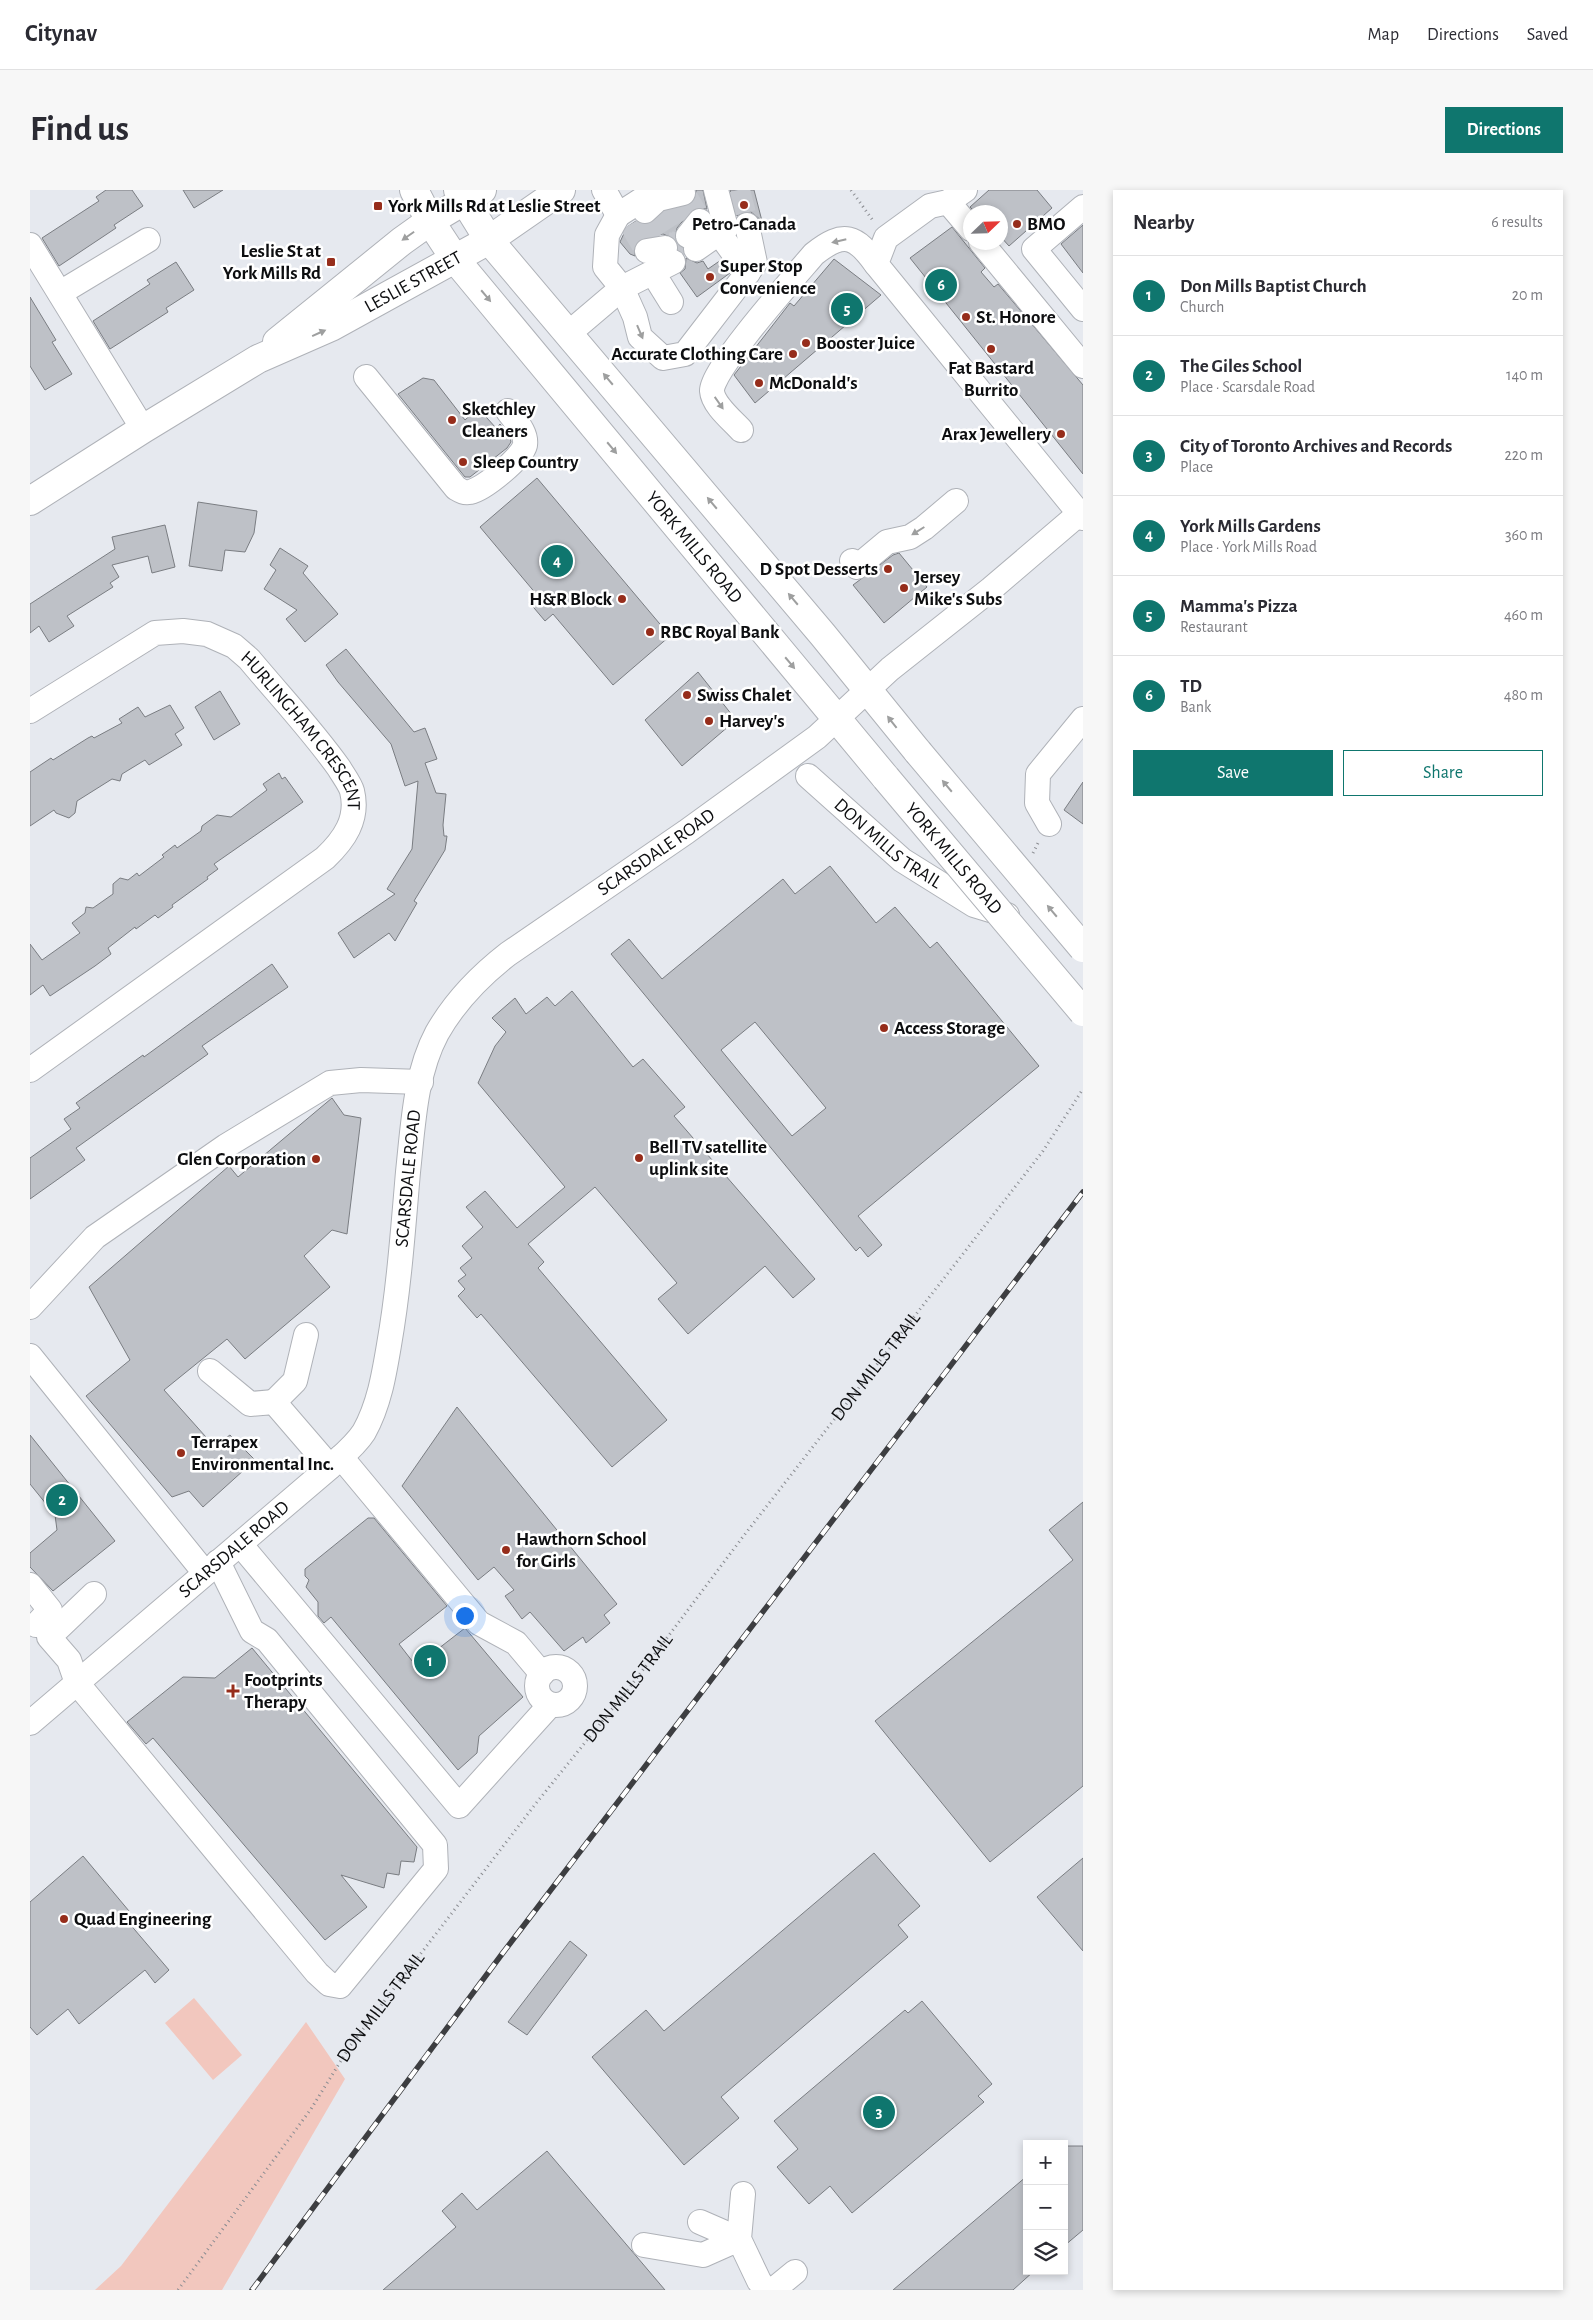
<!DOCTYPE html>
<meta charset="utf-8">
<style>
body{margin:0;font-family:"Alegreya Sans",sans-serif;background:#f7f7f7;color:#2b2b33}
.controls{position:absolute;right:15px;bottom:15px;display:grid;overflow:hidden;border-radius:0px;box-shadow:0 2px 8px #0003}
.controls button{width:45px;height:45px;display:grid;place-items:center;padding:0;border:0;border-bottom:1px solid #e1e1e2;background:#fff;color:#2b2b33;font:25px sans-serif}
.compass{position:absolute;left:933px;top:15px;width:45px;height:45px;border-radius:50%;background:#fff;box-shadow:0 2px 8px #0003;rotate:67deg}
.you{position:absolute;left:434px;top:1425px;width:18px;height:18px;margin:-12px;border:4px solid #fff;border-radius:50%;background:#1a73e8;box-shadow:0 0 0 8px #1a73e833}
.badge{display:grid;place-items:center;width:32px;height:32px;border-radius:50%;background:#0f766e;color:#fff;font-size:16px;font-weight:700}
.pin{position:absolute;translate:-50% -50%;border:2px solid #fff;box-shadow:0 1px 5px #0006}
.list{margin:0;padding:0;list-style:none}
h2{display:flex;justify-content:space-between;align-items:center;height:65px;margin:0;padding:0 20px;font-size:21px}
h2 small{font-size:16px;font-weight:400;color:#7c7c81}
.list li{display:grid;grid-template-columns:32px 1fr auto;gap:15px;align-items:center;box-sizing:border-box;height:80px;padding:0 20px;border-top:1px solid #e1e1e2}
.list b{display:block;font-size:19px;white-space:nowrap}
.list p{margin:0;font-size:16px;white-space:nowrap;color:#7c7c81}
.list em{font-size:16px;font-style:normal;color:#7c7c81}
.actions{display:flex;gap:10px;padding:15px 20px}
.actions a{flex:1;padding:11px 0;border:1px solid #0f766e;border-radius:0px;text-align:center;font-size:18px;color:#0f766e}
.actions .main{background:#0f766e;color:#fff}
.icon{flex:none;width:28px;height:28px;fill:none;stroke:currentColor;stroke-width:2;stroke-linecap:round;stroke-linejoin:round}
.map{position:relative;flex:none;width:1053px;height:2100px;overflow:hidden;border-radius:0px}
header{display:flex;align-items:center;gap:30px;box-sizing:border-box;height:70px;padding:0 25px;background:#fff;border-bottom:1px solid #e1e1e2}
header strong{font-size:24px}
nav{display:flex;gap:28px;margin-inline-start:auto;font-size:18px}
.intro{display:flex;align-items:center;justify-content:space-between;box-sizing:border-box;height:120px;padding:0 30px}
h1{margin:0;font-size:35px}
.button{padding:12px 22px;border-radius:0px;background:#0f766e;color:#fff;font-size:18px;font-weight:700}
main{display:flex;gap:30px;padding:0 30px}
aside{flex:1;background:#fff;border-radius:0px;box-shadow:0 2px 8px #0003}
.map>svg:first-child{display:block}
</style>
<header>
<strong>Citynav</strong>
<nav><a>Map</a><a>Directions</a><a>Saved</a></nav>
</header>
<div class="intro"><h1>Find us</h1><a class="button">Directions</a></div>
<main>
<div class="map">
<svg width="1053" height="2100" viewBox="0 0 1053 2100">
<rect width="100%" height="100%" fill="#e6e9ef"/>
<!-- green -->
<path fill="#f2c7be" d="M 164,1808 L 212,1865 L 183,1890 L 135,1833 Z
M 276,1832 L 315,1889 L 192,2100 L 65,2100 L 91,2076 Z"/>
<!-- building -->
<path fill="#bec1c7" stroke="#7a7d82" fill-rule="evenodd" d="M 76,0 L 102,0 L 113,16 L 84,35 L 86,38 L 29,76 L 12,48 L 69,11 L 66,7 Z
M 153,0 L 193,0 L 164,18 Z
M 666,0 L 673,0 L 677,19 L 665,18 L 660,22 L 647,38 L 645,49 L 633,44 L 614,48 L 604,56 L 605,66 L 600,64 L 590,52 L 597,37 L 606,31 L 611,34 L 618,34 L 635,22 L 657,16 L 666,7 Z
M 700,0 L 724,0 L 732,31 L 721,22 L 714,22 L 707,26 Z
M 959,0 L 1007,0 L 1022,18 L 979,56 L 970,46 L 970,22 L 945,22 L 940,17 Z
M 1053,35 L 1053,83 L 1031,54 Z
M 922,37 L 955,78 L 951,82 L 964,97 L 968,94 L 1053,195 L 1053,284 L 880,68 Z
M 656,68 L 667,73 L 673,71 L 678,79 L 691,70 L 700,83 L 667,107 L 650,83 L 655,79 Z
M 804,69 L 851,105 L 725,213 L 704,185 L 760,113 L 764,116 Z
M 146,72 L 164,100 L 136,118 L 138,122 L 80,159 L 63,131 L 120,94 L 117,90 Z
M 0,107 L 26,150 L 22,152 L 42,184 L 15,200 L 0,176 Z
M 393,188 L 404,190 L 435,230 L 448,218 L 466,238 L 470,234 L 480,247 L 481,252 L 477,258 L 440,287 L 435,287 L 368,204 Z
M 507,288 L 640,446 L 583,495 L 523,424 L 515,431 L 499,412 L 507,405 L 450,337 Z
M 168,312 L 227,321 L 224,343 L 215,362 L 195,360 L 192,381 L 159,376 Z
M 135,335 L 145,377 L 122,383 L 118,366 L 82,375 L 89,387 L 80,393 L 83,397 L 37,426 L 44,436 L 19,452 L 9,436 L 0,443 L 0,414 L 85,359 L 82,347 Z
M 250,358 L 278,376 L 273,383 L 308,424 L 275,452 L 256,429 L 267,420 L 234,399 L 246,380 L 240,375 Z
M 869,363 L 897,397 L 854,433 L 823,395 L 863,365 Z
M 316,459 L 384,542 L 395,538 L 407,569 L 395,573 L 406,603 L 416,604 L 413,635 L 414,646 L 417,646 L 415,660 L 384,711 L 387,713 L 365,751 L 359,743 L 324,768 L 308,743 L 365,704 L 357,699 L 382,659 L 388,591 L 375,596 L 361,554 L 308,492 L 296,475 Z
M 668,482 L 706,530 L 652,576 L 615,530 Z
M 190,501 L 210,534 L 184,550 L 165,517 Z
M 140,515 L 154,538 L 145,544 L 152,555 L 119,575 L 115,570 L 92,584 L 90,591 L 82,589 L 47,611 L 45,623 L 39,628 L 26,623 L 24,620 L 0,636 L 0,582 L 21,568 L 23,570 L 58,548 L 62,546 L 64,548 L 92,533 L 89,529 L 108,517 L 115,527 Z
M 249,583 L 252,589 L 255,587 L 273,612 L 184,674 L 188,679 L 177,687 L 178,689 L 142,715 L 143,717 L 128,728 L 125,725 L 106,739 L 105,737 L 78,758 L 81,764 L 65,776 L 20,806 L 13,795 L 0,805 L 0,754 L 12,770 L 50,743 L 42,733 L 55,723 L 56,717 L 63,718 L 83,704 L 83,694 L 90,688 L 98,690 L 107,683 L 109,686 L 134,667 L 132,665 L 145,655 L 147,658 L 171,641 L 172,636 L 187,625 L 201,627 L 237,600 L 233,594 Z
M 1053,592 L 1053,634 L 1034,620 Z
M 800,676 L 846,733 L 865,717 L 900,758 L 907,752 L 1009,876 L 828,1026 L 852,1055 L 838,1067 L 830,1057 L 826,1061 L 581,764 L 599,749 L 632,789 L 753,689 L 765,704 ZM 725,832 L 796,918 L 762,946 L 691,860 Z
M 242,774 L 258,797 L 172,856 L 178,864 L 46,958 L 55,970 L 0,1009 L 0,968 L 41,939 L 34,929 L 50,918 L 46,913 L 113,865 L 114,867 Z
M 542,801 L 603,877 L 613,869 L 655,917 L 644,926 L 785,1089 L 763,1108 L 735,1076 L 658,1144 L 628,1109 L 647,1093 L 565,997 L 498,1054 L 514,1072 L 508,1078 L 637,1230 L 582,1277 L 451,1124 L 447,1128 L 428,1106 L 435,1099 L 428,1091 L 436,1085 L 430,1078 L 442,1068 L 432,1056 L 453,1037 L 436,1017 L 455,1001 L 487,1038 L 535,997 L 448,893 L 465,856 L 476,842 L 462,828 L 485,808 L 496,824 L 517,807 L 525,816 Z
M 302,908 L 314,925 L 331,928 L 317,1044 L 302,1040 L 274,1066 L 300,1097 L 215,1169 L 197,1149 L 134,1200 L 184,1256 L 200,1245 L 225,1270 L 173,1317 L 159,1301 L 142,1307 L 56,1206 L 100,1170 L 59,1097 L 199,976 L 208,987 Z
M 427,1217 L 587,1414 L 574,1425 L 580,1433 L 556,1453 L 553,1447 L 534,1461 L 500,1422 L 492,1429 L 475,1406 L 484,1400 L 464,1377 L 448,1390 L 372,1296 Z
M 0,1245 L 85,1351 L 23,1401 L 0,1377 L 0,1363 L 27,1340 L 25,1325 L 0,1294 Z
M 1053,1312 L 1053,1596 L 960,1672 L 845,1531 L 1043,1370 L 1019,1340 Z
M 338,1328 L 344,1328 L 417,1416 L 369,1454 L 386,1476 L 435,1438 L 493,1507 L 449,1546 L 447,1563 L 428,1580 L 301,1427 L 294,1433 L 288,1426 L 288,1412 L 276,1397 L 279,1390 L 275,1386 L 275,1379 Z
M 222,1458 L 387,1657 L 384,1672 L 371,1671 L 369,1685 L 357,1683 L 354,1698 L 311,1685 L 337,1717 L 295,1750 L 123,1548 L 116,1554 L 97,1532 L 153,1487 L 185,1488 Z
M 844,1663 L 890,1716 L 868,1735 L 878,1747 L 691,1907 L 709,1928 L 654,1975 L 562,1867 L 616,1820 L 634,1841 Z
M 53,1666 L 99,1721 L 93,1726 L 139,1780 L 125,1793 L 115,1780 L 49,1834 L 38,1819 L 7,1845 L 0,1837 L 0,1712 Z
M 1053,1668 L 1053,1761 L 1007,1707 Z
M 540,1751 L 557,1765 L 497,1845 L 478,1832 Z
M 892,1811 L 962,1894 L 948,1906 L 954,1912 L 822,2023 L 800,1996 L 779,2014 L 747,1977 L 768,1959 L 744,1931 L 875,1820 L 878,1823 Z
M 1034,1956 L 1053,1956 L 1053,2040 L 1034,2056 Z
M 517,1961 L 635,2100 L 353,2100 L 426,2037 L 412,2021 L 432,2003 L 447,2020 Z
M 997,1986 L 997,2081 L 1004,2081 L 983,2100 L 863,2100 Z"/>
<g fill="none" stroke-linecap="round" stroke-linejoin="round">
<!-- minor-tunnel -->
<path stroke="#c5c8ce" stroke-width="24" stroke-dasharray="24 12" stroke-linecap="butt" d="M 708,0 L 717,35
M 653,3 L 670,31
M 636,13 L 652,40 L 649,56
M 617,25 L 634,51 L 649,56 L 654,65
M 601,34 L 617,61"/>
<defs>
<g id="minor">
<path d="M 574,0 L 588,25 L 627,0"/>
<path d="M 935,0 L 918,12 L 900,16 L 856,48 L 846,74 L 1053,328"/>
<path d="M 918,12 L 941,39"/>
<path d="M 1053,17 L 1004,59 L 1053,119"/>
<path d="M 615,21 L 628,9 L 653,3"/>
<path d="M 588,25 L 577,45 L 575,77 L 592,98 L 605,127 L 610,147 L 633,168 L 655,164 L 725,73 L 717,35"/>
<path d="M 689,43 L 718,83"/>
<path d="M 658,46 L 670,31"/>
<path d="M 951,52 L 1053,176"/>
<path d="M 0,55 L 113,239"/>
<path d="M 666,59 L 696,38 L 686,0"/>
<path d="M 617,61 L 635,58"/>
<path d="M 623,83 L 641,112"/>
<path d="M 30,103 L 118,50"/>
<path d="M 539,143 L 592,98 L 643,72"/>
<path d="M 336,187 L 426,298 C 431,301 434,303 440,302 C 454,299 492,268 495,255 C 497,242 485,231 478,221"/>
<path d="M 711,240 C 702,230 683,215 682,201 C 680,181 767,84 784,64 C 814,40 826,46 846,74"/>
<path d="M 822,371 L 827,377 L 857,352 L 880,347 L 894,338 L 926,311"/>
<path id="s2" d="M 0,521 L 125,443 L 153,441 L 177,444 L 204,456 L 219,469 C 249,505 282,540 309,578 C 313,585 320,594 322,601 C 329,629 314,650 295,668 L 0,880"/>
<path id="s3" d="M 778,586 L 872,670 L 944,715 L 977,725"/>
<path d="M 1019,634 L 1007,613 L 1008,584 L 1053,529"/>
<path d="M 0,1117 L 65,1047 L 196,956 L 300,893 L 331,890 L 391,892"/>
<path d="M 0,1166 L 175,1383"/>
<path d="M 180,1181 L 220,1214 L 244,1212 L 300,1277"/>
<path d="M 244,1212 L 265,1191 L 276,1145"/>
<path d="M 311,1267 L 449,1433 L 486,1453 L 512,1484"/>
<path d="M 210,1354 L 429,1616 L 520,1515"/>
<path d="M 0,1395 L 20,1420 L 6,1435"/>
<path d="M 64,1404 L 19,1447 L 39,1470 L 47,1493 L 287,1783 L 299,1794 L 310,1796 L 406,1679 L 405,1655 L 237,1450 L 222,1441 L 188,1372"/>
<circle cx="526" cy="1496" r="19"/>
<path id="s4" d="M 0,1533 L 300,1277 C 312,1266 325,1256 334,1242 C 349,1215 354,1185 359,1155 C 369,1098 373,1040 378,982 C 383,936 385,884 407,843 C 424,813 451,785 478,764 L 656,642 L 787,547 L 860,479 L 961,399 L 1050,323"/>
<path d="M 713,2004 L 709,2049 L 729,2091 L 736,2100"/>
<path d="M 670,2032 L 709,2049"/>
<path d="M 614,2055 L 673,2065 L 709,2049"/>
<path d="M 743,2100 L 765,2082"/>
</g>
<g id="major">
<path id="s5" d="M 384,0 L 400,31 L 425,69 L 856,588"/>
<path d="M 428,0 L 459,50 L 793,445 L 888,562"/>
<path d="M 247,152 L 372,51 L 400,31 L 452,0"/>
<path id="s6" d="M 0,311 L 113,239 L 228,169 L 301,137 L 459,50 L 531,0"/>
</g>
</defs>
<!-- minor casing -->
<use href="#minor" stroke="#afb2b8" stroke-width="26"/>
<!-- major casing -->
<use href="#major" stroke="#afb2b8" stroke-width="30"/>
<!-- path -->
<g stroke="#8a8c91" stroke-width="3" stroke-dasharray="1 4" stroke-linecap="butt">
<path d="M 821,0 L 844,32"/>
<path d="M 1003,663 L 1009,651"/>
<path id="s1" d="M 148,2100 L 281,1919 L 320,1856 L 507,1612 L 600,1497 L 712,1348 L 1013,961 L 1053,899"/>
</g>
<!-- minor -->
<use href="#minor" stroke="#fff" stroke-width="24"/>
<!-- major -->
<use href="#major" stroke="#fff" stroke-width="28"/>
<defs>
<path id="rail" d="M 222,2100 L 472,1764 L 1053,1002"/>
</defs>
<!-- rail casing -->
<use href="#rail" stroke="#3d3e41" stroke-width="5.5"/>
<!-- rail -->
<use href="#rail" stroke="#fff" stroke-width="4" stroke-dasharray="11" stroke-linecap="butt"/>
<defs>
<g id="major-bridge">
<path d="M 888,562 L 1053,758"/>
<path id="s7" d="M 856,588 L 1053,822"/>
</g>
</defs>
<!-- major-bridge casing -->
<use href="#major-bridge" stroke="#afb2b8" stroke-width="30" stroke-linecap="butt"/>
<!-- major-bridge -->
<use href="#major-bridge" stroke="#fff" stroke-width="28"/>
</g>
<!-- one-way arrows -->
<defs><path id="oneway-solid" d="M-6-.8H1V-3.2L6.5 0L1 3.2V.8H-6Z" transform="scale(1.25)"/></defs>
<g fill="#9e9f9f">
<use href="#oneway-solid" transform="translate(378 46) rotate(145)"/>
<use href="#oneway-solid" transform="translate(809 51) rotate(167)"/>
<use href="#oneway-solid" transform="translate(456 106) rotate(50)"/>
<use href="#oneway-solid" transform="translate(610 142) rotate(67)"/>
<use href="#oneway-solid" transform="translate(289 143) rotate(-24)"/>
<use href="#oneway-solid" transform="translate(578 189) rotate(-130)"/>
<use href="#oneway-solid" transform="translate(689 213) rotate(55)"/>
<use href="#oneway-solid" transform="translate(582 258) rotate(50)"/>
<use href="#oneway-solid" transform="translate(682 313) rotate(-130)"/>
<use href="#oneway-solid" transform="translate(888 341) rotate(148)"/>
<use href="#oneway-solid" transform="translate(763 409) rotate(-130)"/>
<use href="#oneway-solid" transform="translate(760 473) rotate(50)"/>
<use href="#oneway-solid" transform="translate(862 532) rotate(-128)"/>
<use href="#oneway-solid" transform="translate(917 596) rotate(-130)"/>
<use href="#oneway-solid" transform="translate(1022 721) rotate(-130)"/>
</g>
<!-- markers -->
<g fill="#962d1b" stroke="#fff" stroke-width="2">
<circle cx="714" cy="15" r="5"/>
<rect x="343" y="11" width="10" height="10" rx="2.5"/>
<circle cx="987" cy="34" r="5"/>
<rect x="296" y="67" width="10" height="10" rx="2.5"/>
<circle cx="680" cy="87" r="5"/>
<circle cx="936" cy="127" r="5"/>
<circle cx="776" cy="153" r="5"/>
<circle cx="961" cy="159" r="5"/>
<circle cx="763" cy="164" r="5"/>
<circle cx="729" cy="193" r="5"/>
<circle cx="422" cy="230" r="5"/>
<circle cx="1031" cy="244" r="5"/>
<circle cx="433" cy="272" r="5"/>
<circle cx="858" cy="379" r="5"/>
<circle cx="874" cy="398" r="5"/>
<circle cx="592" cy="409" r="5"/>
<circle cx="620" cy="442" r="5"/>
<circle cx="657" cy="505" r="5"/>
<circle cx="679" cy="531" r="5"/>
<circle cx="854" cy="838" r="5"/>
<circle cx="609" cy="968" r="5"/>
<circle cx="286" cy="969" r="5"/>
<circle cx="151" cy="1263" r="5"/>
<circle cx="476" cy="1360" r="5"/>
<path d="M200.5 1493.5h5v5h5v5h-5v5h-5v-5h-5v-5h5z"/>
<circle cx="34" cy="1729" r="5"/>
</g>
<g text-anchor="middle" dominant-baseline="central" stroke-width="5" stroke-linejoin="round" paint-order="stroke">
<!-- poi labels -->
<g font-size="19" font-weight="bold" fill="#0d0e10" stroke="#fff" text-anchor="start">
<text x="358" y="16">York Mills Rd at Leslie Street</text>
<text x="714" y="34" text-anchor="middle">Petro-Canada</text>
<text x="997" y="34">BMO</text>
<text x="291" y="61" text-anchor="end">Leslie St at<tspan x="291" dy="22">York Mills Rd</tspan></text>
<text x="690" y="76">Super Stop<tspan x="690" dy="22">Convenience</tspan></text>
<text x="946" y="127">St. Honore</text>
<text x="786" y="153">Booster Juice</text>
<text x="753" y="164" text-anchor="end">Accurate Clothing Care</text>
<text x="961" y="178" text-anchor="middle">Fat Bastard<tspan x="961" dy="22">Burrito</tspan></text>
<text x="739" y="193">McDonald's</text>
<text x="432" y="219">Sketchley<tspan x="432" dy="22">Cleaners</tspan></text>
<text x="1021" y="244" text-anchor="end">Arax Jewellery</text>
<text x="443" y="272">Sleep Country</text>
<text x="848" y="379" text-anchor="end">D Spot Desserts</text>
<text x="884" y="387">Jersey<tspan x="884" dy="22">Mike's Subs</tspan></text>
<text x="582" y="409" text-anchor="end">H&amp;R Block</text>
<text x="630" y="442">RBC Royal Bank</text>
<text x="667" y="505">Swiss Chalet</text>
<text x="689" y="531">Harvey's</text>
<text x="864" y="838">Access Storage</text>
<text x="619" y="957">Bell TV satellite<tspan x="619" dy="22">uplink site</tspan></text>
<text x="276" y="969" text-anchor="end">Glen Corporation</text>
<text x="161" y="1252">Terrapex<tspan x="161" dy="22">Environmental Inc.</tspan></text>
<text x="486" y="1349">Hawthorn School<tspan x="486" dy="22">for Girls</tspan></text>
<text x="214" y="1490">Footprints<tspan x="214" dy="22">Therapy</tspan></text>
<text x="44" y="1729">Quad Engineering</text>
</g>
<!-- street labels -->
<g font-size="19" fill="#0d0e10" stroke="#fff">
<text stroke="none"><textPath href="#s6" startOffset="442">LESLIE STREET</textPath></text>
<text stroke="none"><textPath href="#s5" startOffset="455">YORK MILLS ROAD</textPath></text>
<text stroke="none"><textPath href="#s2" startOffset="339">HURLINGHAM CRESCENT</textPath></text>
<text stroke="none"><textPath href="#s3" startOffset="105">DON MILLS TRAIL</textPath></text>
<text stroke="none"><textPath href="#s4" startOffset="1138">SCARSDALE ROAD</textPath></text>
<text stroke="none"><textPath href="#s7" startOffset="105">YORK MILLS ROAD</textPath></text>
<text stroke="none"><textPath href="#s4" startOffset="702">SCARSDALE ROAD</textPath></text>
<text stroke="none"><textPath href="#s1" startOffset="1158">DON MILLS TRAIL</textPath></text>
<text stroke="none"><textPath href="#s4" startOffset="268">SCARSDALE ROAD</textPath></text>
<text stroke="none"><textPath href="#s1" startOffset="752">DON MILLS TRAIL</textPath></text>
<text stroke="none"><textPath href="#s1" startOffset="348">DON MILLS TRAIL</textPath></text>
</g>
</g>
</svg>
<div class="controls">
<button>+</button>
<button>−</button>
<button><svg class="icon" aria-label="layers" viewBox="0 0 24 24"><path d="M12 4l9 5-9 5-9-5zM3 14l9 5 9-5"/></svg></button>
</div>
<svg class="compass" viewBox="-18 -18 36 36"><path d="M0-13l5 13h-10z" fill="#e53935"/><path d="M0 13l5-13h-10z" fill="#7c7c81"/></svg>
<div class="you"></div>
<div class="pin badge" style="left:400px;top:1471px">1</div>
<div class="pin badge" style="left:32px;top:1310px">2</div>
<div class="pin badge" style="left:849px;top:1922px">3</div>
<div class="pin badge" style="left:527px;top:371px">4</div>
<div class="pin badge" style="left:817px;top:119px">5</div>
<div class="pin badge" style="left:911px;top:95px">6</div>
</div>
<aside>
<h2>Nearby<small>6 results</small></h2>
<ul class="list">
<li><span class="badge">1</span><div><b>Don Mills Baptist Church</b><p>Church</p></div><em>20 m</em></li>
<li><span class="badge">2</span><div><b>The Giles School</b><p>Place · Scarsdale Road</p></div><em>140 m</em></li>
<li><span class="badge">3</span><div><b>City of Toronto Archives and Records</b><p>Place</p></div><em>220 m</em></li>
<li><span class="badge">4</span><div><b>York Mills Gardens</b><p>Place · York Mills Road</p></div><em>360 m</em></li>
<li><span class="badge">5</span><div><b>Mamma's Pizza</b><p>Restaurant</p></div><em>460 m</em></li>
<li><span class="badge">6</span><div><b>TD</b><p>Bank</p></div><em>480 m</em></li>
</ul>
<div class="actions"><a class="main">Save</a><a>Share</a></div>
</aside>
</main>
